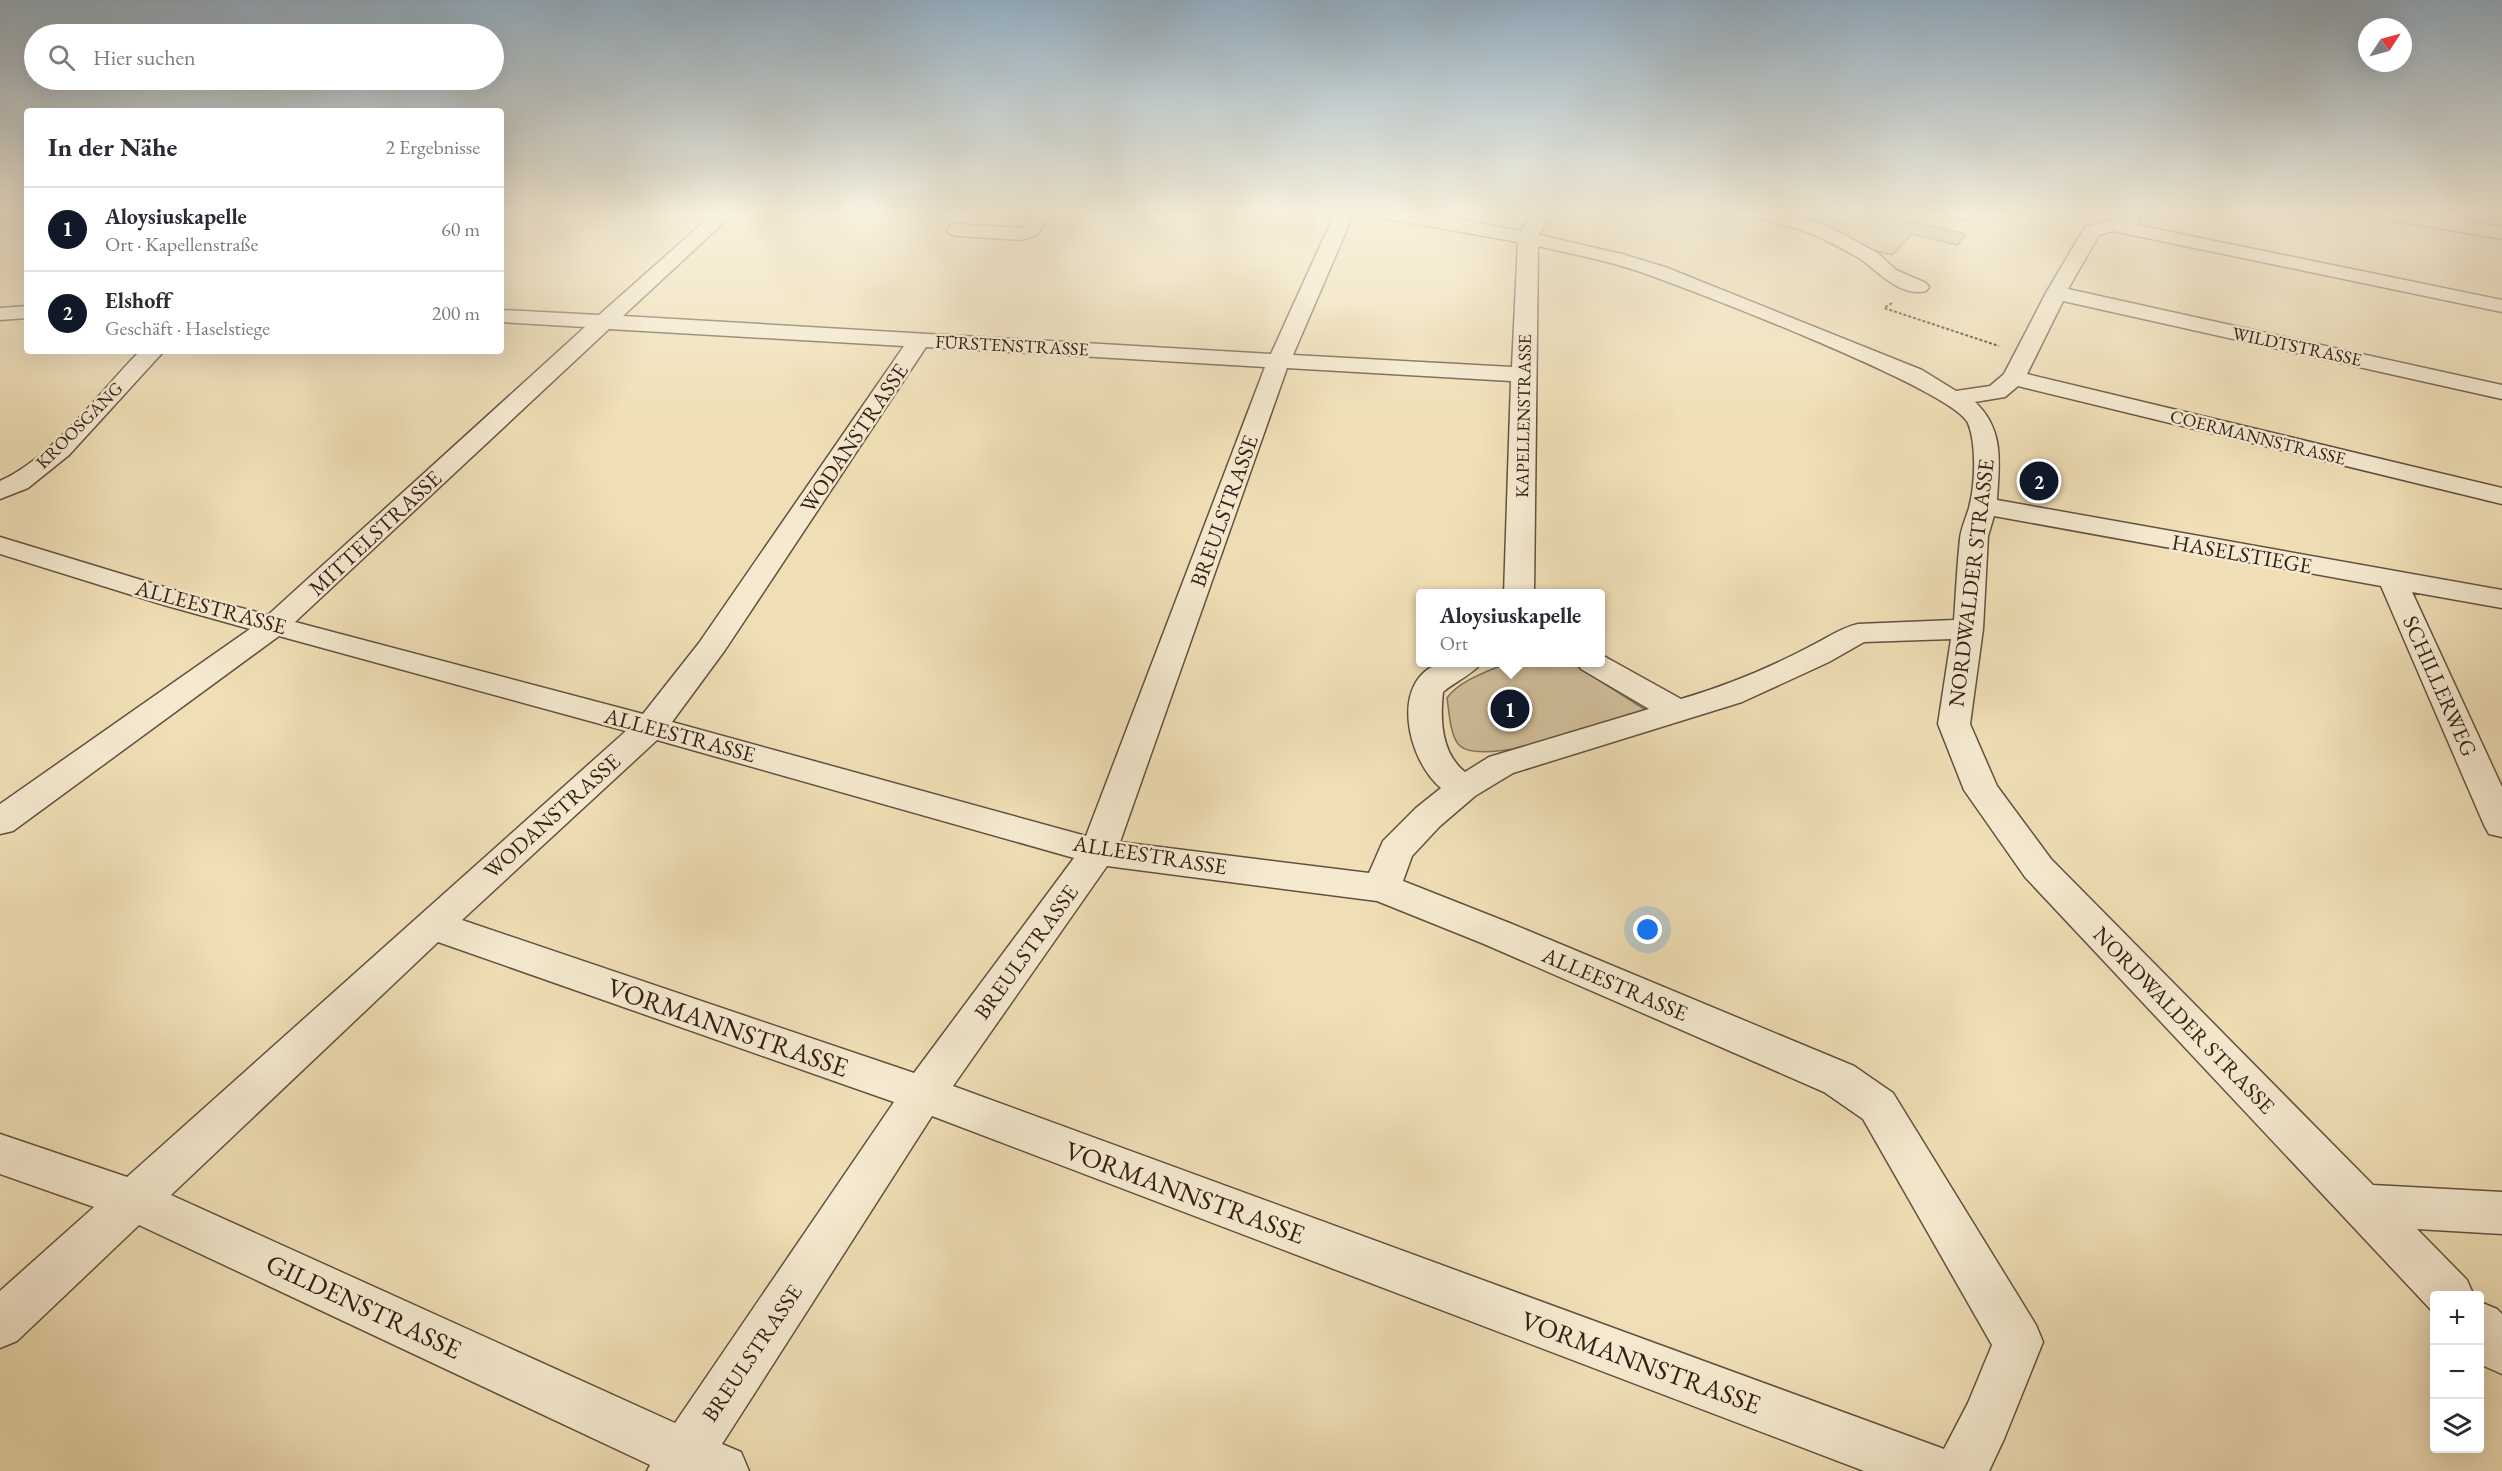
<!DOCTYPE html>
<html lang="de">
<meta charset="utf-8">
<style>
body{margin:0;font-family:"EB Garamond",serif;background:#f7f7f7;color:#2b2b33}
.controls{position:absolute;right:18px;bottom:18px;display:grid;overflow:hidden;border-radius:6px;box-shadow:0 6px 24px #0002}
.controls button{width:54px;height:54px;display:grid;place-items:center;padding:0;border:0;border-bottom:2px solid #e1e1e2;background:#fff;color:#2b2b33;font:30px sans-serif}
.compass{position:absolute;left:2358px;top:18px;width:54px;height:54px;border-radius:50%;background:#fff;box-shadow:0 6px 24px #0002;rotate:54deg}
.you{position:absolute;left:1648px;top:930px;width:21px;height:21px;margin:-15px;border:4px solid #fff;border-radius:50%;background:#1a73e8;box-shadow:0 0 0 9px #1a73e833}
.badge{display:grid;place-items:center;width:39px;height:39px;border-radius:50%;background:#111827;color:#fff;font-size:20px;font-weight:700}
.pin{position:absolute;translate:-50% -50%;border:3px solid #fff;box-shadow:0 2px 6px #0006}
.popup{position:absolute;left:1416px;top:589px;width:189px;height:78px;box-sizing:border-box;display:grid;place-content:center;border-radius:6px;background:#fff;filter:drop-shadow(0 2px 4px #0005);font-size:20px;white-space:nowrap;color:#7c7c81}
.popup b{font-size:22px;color:#2b2b33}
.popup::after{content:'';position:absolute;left:50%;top:100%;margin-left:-12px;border:12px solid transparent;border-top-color:#fff}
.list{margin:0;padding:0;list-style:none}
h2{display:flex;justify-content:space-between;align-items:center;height:78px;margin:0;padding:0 24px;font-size:26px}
h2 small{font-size:20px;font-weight:400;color:#7c7c81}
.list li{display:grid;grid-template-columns:39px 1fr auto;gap:18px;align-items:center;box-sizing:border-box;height:84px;padding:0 24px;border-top:2px solid #e1e1e2}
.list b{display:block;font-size:22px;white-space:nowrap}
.list p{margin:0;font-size:20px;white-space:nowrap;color:#7c7c81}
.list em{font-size:20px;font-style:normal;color:#7c7c81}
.icon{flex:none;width:33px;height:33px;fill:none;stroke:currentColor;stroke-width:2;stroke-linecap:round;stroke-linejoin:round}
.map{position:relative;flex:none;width:2502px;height:1471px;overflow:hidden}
.search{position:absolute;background:#fff;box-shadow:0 6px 24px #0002;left:24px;top:24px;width:480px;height:66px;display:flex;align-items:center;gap:15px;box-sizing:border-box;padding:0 21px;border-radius:33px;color:#7c7c81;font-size:22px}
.panel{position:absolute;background:#fff;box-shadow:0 6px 24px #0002;left:24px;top:108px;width:480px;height:246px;border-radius:6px}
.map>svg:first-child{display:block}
</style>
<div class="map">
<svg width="2502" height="1471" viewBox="0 0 2502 1471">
<rect width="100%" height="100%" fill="#f0dfb6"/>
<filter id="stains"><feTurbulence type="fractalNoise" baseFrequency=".00333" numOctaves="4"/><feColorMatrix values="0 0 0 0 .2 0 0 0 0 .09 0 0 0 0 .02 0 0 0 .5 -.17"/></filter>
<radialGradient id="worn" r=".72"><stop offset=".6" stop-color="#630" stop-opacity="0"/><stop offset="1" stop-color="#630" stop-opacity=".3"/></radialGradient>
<!-- green -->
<path fill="#d0bf9b" stroke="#82705a" stroke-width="1.5" d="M 1800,213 L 1868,213 L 1966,234 L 1957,245 L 1912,234 L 1892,255 L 1869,249 L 1796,216 Z
M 1507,663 L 1572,663 L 1649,712 C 1616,721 1485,768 1460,746 C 1450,737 1449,711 1447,698 C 1460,680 1487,672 1507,663 Z"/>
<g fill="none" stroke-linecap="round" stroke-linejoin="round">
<defs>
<path id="minor" d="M 714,213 L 734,213 L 623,316 L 1271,354 L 1335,213 L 1354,213 L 1293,355 L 1512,367 L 1518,242 L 1389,219 L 1382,217 L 1380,213 L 1422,213 L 1522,231 L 1531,213 L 1550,213 L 1539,235 L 1622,254 L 1665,267 L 1922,370 L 1956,391 L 1990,386 L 2004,374 L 2046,293 L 2085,227 L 2130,215 L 2137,217 L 2139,221 L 2137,225 L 2502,300 L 2502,312 L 2113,231 L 2099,235 L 2068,289 L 2502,385 L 2502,399 L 2063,301 L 2027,374 L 2502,488 L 2502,504 L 2018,386 L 2005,397 L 1975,402 C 2005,430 1999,464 1997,500 L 2502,590 L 2502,608 L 2412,592 L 2502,787 L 2502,837 L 2489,834 L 2484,825 L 2381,586 L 1994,516 L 1988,536 L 1983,629 L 1970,724 L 1997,786 L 2051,859 L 2373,1185 L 2502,1192 L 2502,1234 L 2417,1229 L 2467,1280 L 2474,1296 L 2434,1296 L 2433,1312 L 2025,877 L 1964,790 L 1938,724 L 1951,639 L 1864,642 L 1829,662 L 1742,702 L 1513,773 L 1475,796 L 1440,826 L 1412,856 L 1403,881 L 1512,924 L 1854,1066 L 1893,1093 L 2036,1325 L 2043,1342 L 2004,1439 L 1989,1471 L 1864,1471 L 932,1116 L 722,1444 L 741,1452 L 749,1471 L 647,1471 L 650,1465 L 139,1225 L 17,1341 L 0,1348 L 0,1291 L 94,1207 L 0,1174 L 0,1134 L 127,1177 L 626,731 L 279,636 L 13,831 L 0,834 L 0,804 L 250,629 L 164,605 L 0,554 L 0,537 L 184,593 L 268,615 L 585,327 L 501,322 L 501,310 L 599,315 ZM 1538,246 C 1576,255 1615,262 1652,276 C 1699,293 1953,390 1968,423 C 1977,445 1975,486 1969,508 C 1966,518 1961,528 1960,539 C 1957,566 1956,593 1954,620 L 1858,624 C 1840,628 1824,640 1807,648 C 1767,669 1725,686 1681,699 L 1600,654 L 1600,662 L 1577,662 L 1581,669 L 1649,709 L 1489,757 L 1465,772 C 1441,753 1440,720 1443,692 C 1454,682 1474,674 1482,662 C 1470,662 1452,659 1441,663 C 1388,680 1408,761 1441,788 L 1416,808 L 1383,841 L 1369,873 L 1120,842 L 1287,368 L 1511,381 L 1504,594 L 1534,594 ZM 609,329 L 904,346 L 699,643 L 643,714 L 295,622 ZM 926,347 L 1265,367 L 1086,836 L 672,722 L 725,650 ZM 657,740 L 1074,858 L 914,1073 L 462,920 ZM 1107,866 L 1377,901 L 1484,944 L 1824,1092 L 1863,1119 L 1992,1345 L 1968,1403 L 1944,1449 L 953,1086 ZM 438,942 L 894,1102 L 675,1423 L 171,1195 Z
M 1033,213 L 1052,213 L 1037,235 L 1021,240 L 957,236 L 950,234 L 947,230 L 950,226 L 957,224 L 1020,228 L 1023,227 Z
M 1752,213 L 1789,213 L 1833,229 L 1879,254 L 1896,270 L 1926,283 L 1929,287 L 1926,291 C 1903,297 1882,276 1866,263 C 1853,253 1835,245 1821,238 C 1800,228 1777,223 1754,217 Z
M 1949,213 L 1971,213 L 1971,214 L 1969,218 L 1962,220 L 1951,217 Z
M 2377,213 L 2421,213 L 2502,227 L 2502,239 L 2386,219 L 2379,217 Z
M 27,306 L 27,318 L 0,320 L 0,308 Z
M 140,351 L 164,351 L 69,455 L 28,488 L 0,499 L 0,481 C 55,456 98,393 140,351 Z
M 2480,1302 L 2497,1309 L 2502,1314 L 2502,1374 L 2484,1366 L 2480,1361 Z"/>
</defs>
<!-- minor casing -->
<use href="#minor" stroke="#635040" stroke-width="3"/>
<!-- path -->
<path stroke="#342018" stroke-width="2" stroke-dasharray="3 2" stroke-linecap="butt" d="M 1892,303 L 1884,308 L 1999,346"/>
<!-- minor -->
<use href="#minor" fill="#f5ead0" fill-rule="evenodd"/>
</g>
<!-- sky -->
<linearGradient id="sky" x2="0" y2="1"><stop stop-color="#91abbe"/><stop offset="0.51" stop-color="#f8f1de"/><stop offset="1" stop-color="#f8f1de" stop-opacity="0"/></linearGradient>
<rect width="2502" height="419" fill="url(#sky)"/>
<g text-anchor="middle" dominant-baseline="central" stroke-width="5" stroke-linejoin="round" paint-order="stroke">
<!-- far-street labels -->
<g font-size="18" fill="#342018" stroke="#f5ead0">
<text transform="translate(1012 345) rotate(3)">FÜRSTENSTRASSE</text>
<text transform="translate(2297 346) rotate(12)">WILDTSTRASSE</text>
<text transform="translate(1523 416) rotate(-89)">KAPELLENSTRASSE</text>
<text transform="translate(79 425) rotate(-45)">KROOSGANG</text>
<text transform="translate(2258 437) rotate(14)">COERMANNSTRASSE</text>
</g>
<!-- street labels -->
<g font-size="22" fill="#342018" stroke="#f5ead0">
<text transform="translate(854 438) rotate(-56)">WODANSTRASSE</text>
<text transform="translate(1224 511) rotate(-70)">BREULSTRASSE</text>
<text transform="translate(375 533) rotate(-43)">MITTELSTRASSE</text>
<text transform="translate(2242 554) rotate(10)">HASELSTIEGE</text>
<text transform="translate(1971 583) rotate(-83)">NORDWALDER STRASSE</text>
<text transform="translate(211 607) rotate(15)">ALLEESTRASSE</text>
<text transform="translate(2440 686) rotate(66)">SCHILLERWEG</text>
<text transform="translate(680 735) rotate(15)">ALLEESTRASSE</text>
<text transform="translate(552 816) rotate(-42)">WODANSTRASSE</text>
<text transform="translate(1150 855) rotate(9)">ALLEESTRASSE</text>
<text transform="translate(1026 952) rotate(-54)">BREULSTRASSE</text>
<text transform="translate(1615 984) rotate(23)">ALLEESTRASSE</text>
<text transform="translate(2184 1020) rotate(46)">NORDWALDER STRASSE</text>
<text transform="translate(752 1353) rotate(-56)">BREULSTRASSE</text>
</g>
<!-- near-street labels -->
<g font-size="27" fill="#342018" stroke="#f5ead0">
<text transform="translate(728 1027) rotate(19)">VORMANNSTRASSE</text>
<text transform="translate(1185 1192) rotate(20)">VORMANNSTRASSE</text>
<text transform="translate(364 1306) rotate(25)">GILDENSTRASSE</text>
<text transform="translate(1641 1362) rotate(20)">VORMANNSTRASSE</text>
</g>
</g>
<rect width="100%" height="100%" filter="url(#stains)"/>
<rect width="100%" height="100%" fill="url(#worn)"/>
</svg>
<div class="controls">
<button>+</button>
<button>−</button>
<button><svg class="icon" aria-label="layers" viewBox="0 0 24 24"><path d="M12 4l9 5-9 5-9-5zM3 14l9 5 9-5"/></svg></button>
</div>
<svg class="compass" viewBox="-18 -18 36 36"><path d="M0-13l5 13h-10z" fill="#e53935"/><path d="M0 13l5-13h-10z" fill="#7c7c81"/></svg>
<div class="you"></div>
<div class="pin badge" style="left:1510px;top:709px">1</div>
<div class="popup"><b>Aloysiuskapelle</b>Ort</div>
<div class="pin badge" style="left:2039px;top:481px">2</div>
<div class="search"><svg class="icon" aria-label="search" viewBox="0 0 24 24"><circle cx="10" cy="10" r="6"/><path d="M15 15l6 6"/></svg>Hier suchen</div>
<section class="panel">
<h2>In der Nähe<small>2 Ergebnisse</small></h2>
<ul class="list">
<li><span class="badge">1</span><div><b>Aloysiuskapelle</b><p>Ort · Kapellenstraße</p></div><em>60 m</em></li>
<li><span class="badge">2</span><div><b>Elshoff</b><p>Geschäft · Haselstiege</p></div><em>200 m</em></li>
</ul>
</section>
</div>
